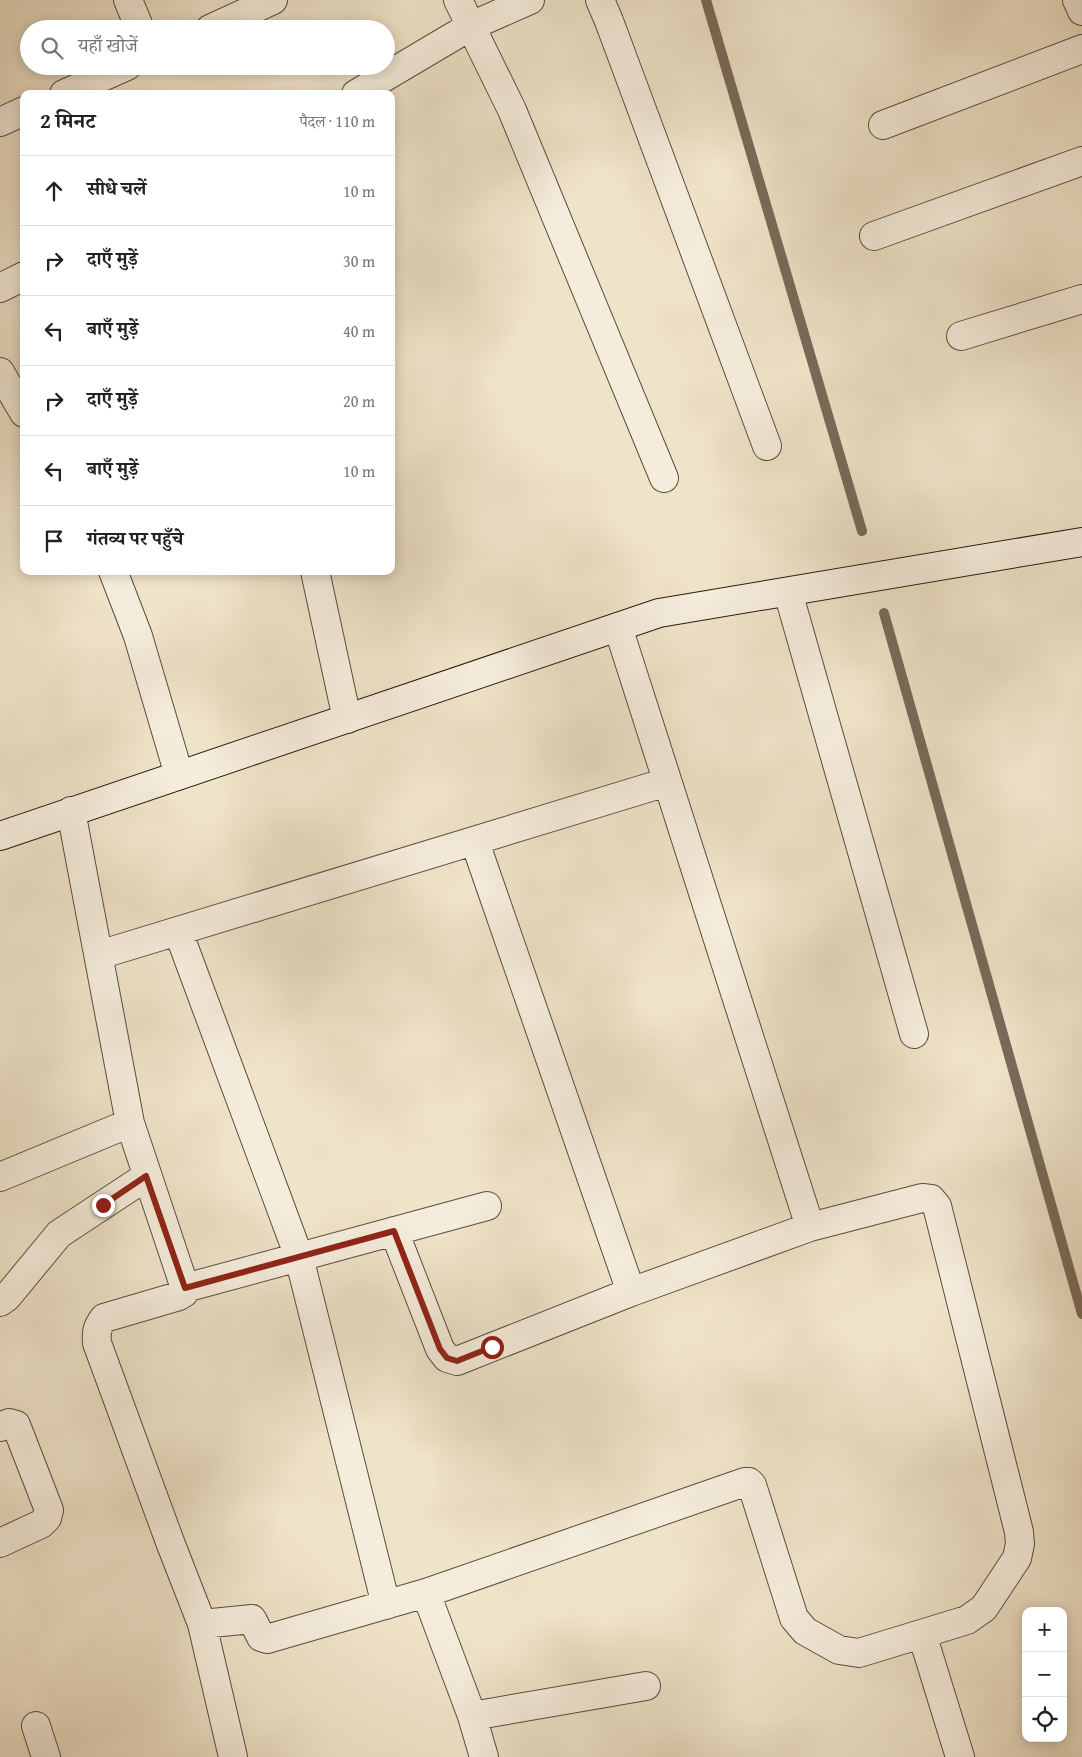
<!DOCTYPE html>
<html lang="hi">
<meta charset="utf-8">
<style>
body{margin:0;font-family:"Gentium Book Plus","Noto Serif Devanagari",serif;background:#f2f2f2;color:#222}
.controls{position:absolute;right:15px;bottom:15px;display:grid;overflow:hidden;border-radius:10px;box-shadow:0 2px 12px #0003}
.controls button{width:45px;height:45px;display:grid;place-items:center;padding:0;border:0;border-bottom:1px solid #e0e0e0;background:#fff;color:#222;font:25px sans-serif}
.stop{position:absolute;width:15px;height:15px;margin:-11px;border:4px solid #8f2418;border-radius:50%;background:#fff}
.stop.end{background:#8f2418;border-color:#fff;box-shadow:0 1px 5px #0008}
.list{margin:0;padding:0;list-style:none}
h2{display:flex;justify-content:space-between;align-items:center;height:65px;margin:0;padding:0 20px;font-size:21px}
h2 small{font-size:16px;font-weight:400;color:#767676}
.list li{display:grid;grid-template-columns:32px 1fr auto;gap:15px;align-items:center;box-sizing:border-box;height:70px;padding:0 20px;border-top:1px solid #e0e0e0}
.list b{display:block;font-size:19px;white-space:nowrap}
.list em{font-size:16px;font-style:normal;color:#767676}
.icon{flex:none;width:28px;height:28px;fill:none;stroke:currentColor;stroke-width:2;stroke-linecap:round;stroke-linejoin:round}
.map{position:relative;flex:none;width:1082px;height:1757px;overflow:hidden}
.search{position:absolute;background:#fff;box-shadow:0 2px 12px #0003;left:20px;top:20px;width:375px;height:55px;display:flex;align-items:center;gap:12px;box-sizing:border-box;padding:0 18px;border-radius:28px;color:#767676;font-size:19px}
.panel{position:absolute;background:#fff;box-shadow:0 2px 12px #0003;left:20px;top:90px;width:375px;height:485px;border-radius:10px}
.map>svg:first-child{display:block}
</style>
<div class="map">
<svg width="1082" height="1757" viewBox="0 0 1082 1757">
<rect width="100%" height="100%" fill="#efe3c9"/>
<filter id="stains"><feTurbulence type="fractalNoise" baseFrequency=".004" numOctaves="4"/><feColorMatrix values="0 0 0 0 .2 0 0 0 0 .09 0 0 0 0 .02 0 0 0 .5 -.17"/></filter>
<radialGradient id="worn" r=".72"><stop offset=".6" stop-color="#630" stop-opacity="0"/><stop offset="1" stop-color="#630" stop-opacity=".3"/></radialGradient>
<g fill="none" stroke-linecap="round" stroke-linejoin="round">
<!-- stream -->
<path stroke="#786a59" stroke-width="10" d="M 706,0 L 862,531
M 884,613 L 1082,1314"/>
<defs>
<path id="street" d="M 128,0 L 140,29
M 458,0 L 512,110 L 664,478
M 600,0 L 609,21 L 767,446
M 1077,0 L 1082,11
M 210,29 L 273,0
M 64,94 L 127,66
M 356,94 L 471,26 L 530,0
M 0,122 L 24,111
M 883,125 L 1082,49
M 874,236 L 1082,161
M 0,288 L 24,276
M 961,336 L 1082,299
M 0,372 L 24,413
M 113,571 L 138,636 L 179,775
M 315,571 L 347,719
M 788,592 L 914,1034
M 618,627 L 810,1227
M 71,811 L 130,1123 L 185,1288 L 184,1293 L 179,1296 L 104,1318 C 97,1327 96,1332 97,1343 L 170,1542 L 202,1624 L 233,1757
M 475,842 L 631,1292
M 178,931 L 299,1257 L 386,1605
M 99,955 L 667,782
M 0,1177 L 130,1123
M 185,1288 L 487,1206
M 0,1302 L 7,1297 L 59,1234 L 147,1176
M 0,1427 L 9,1423 L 16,1425 L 49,1510 L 47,1518 L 41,1524 L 0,1543
M 426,1593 L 472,1716 L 484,1757
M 202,1624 L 252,1619 L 261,1637 L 267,1639 L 426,1593 L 745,1482 L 749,1482 L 752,1485 L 794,1618 L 805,1631 L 839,1650 L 859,1653 L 967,1620 L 984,1608 L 1017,1558 L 1020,1544 L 1019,1532 L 937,1206 L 931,1199 L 922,1198 L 810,1227 L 631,1292 L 457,1361 L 447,1358 L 440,1349 L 394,1231
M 922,1634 L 960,1757
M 472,1716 L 646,1686
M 36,1726 L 46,1757"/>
<path id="secondary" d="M 0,836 L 659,613 L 1082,542"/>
</defs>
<!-- street casing -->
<use href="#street" stroke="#5b4c3e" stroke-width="30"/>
<!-- secondary casing -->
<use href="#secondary" stroke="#2a1a0f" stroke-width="30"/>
<!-- street -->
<use href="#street" stroke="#f5eddc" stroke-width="28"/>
<!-- secondary -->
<use href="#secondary" stroke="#f5eddc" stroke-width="28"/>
</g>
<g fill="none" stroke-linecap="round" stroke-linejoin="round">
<!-- route -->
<path stroke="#8f2418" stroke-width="6" d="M 103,1205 L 146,1176 L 185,1288 L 394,1231 L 440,1349 L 447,1358 L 457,1361 L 492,1347"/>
</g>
<rect width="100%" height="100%" filter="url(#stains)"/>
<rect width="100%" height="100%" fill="url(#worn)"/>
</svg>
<div class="controls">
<button>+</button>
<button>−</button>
<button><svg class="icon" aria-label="locate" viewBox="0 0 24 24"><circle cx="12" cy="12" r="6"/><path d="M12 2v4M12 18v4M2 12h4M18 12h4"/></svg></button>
</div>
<div class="stop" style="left:492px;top:1347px"></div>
<div class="stop end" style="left:103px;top:1205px"></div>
<div class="search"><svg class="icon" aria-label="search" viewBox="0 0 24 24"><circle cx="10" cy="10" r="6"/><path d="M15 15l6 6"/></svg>यहाँ खोजें</div>
<section class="panel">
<h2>2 मिनट<small>पैदल · 110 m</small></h2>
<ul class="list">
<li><svg class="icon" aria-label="ahead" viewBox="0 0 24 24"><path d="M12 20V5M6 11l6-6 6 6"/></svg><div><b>सीधे चलें</b></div><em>10 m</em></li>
<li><svg class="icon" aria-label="right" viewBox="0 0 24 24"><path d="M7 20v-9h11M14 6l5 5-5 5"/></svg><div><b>दाएँ मुड़ें</b></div><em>30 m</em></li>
<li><svg class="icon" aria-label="left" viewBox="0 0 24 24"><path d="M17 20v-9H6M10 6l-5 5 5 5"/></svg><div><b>बाएँ मुड़ें</b></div><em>40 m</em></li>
<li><svg class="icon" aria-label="right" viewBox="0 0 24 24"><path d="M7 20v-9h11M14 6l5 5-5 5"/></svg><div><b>दाएँ मुड़ें</b></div><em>20 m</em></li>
<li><svg class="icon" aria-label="left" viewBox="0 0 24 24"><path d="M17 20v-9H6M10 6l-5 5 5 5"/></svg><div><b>बाएँ मुड़ें</b></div><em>10 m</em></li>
<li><svg class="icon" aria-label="arrive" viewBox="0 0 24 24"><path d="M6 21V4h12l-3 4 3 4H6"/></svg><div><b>गंतव्य पर पहुँचे</b></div></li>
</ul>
</section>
</div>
